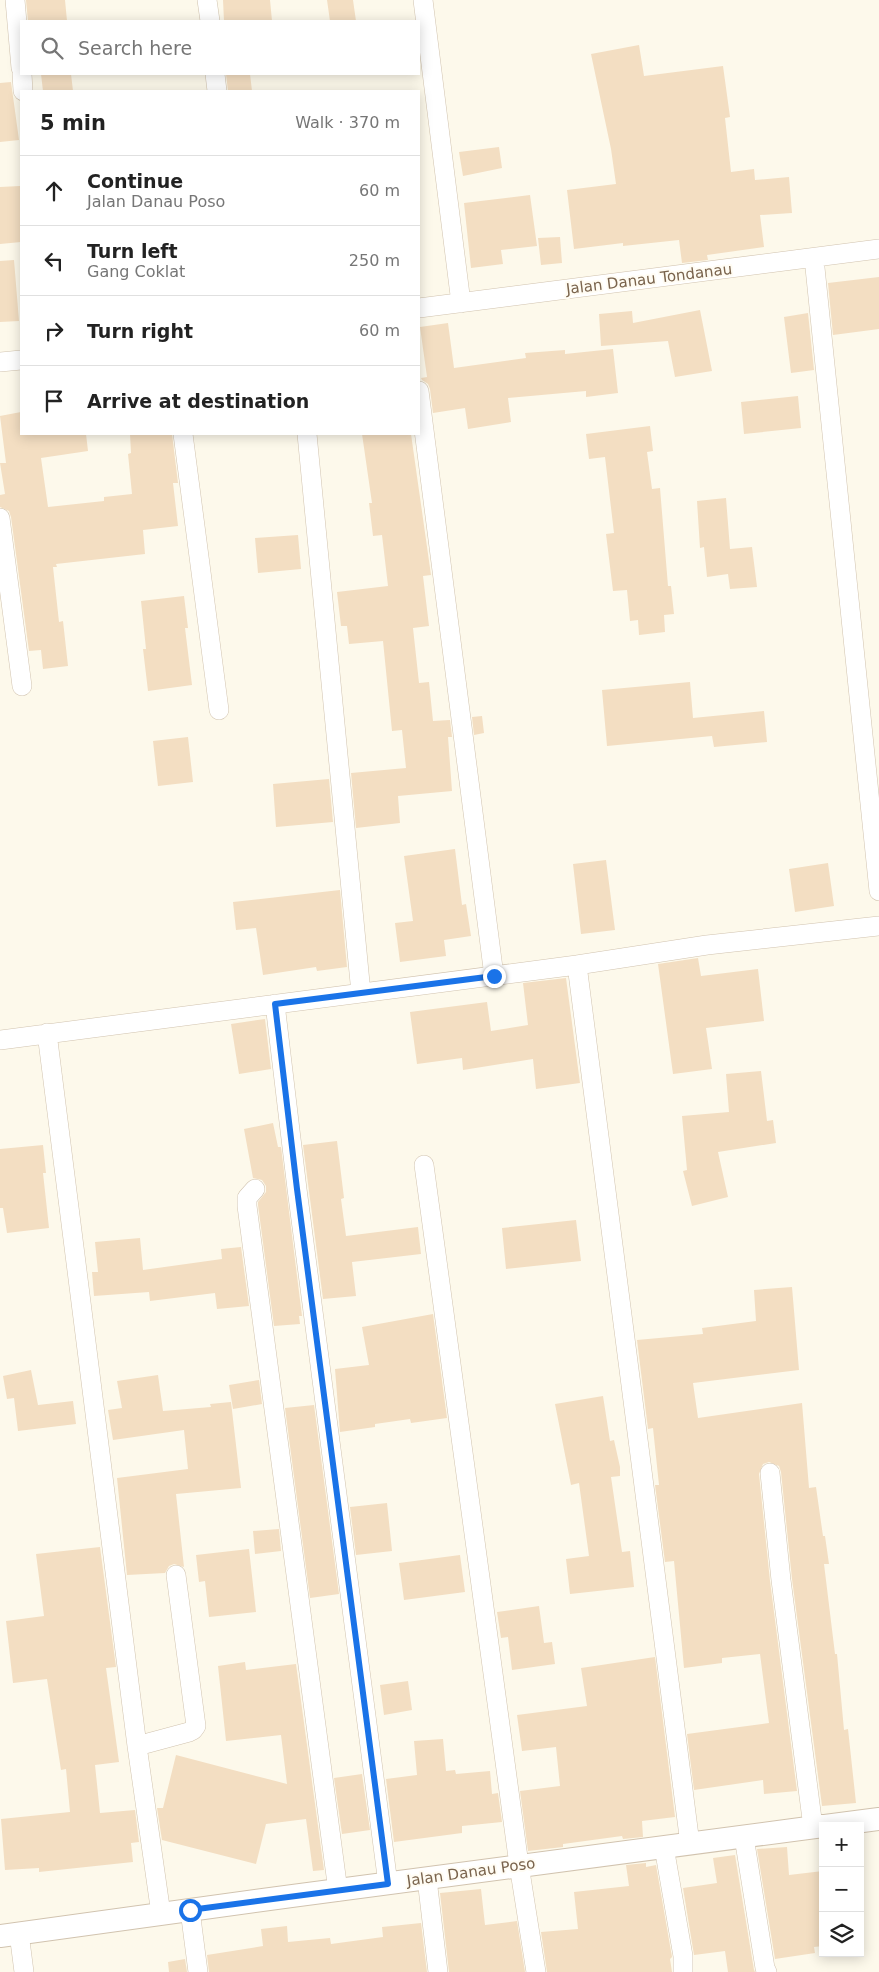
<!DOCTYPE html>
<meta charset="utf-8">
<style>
body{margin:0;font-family:"DejaVu Sans",sans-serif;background:#f6f6f6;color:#222}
.controls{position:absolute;right:15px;bottom:15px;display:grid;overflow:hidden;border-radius:0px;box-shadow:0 2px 12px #0003}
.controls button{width:45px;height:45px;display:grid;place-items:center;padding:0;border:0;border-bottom:1px solid #e0e0e0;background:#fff;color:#222;font:25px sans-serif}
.stop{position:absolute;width:15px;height:15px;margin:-11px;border:4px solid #1a73e8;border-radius:50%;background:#fff}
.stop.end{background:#1a73e8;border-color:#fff;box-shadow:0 1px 5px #0008}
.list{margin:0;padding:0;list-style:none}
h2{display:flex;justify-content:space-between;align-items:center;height:65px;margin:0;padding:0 20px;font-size:21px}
h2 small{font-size:16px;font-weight:400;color:#767676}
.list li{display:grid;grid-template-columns:32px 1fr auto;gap:15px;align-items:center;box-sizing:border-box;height:70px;padding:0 20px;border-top:1px solid #e0e0e0}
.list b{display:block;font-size:19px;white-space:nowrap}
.list p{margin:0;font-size:16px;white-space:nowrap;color:#767676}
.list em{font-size:16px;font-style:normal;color:#767676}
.icon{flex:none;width:28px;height:28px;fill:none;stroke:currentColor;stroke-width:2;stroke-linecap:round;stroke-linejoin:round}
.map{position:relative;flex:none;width:879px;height:1972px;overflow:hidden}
.search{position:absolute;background:#fff;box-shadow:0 2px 12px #0003;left:20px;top:20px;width:400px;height:55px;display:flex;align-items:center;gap:12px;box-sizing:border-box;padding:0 18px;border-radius:0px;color:#767676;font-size:19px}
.panel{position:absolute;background:#fff;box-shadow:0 2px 12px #0003;left:20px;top:90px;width:400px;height:345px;border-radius:0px}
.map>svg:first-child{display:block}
</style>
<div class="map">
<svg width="879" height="1972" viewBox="0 0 879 1972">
<rect width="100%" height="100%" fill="#fdf9eb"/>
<!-- building -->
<path fill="#f3dec2" d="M 26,0 L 65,0 L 67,21 L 28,21 Z
M 223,0 L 270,0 L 272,21 L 224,21 Z
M 327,0 L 353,0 L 356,21 L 330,21 Z
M 639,45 L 644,76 L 723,66 L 730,117 L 725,118 L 731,172 L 754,169 L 755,180 L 789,177 L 792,213 L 760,215 L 764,247 L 707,255 L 708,260 L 682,263 L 679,240 L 623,246 L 623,243 L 574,249 L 567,190 L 616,184 L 611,149 L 591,54 Z
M 41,74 L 71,74 L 73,91 L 43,91 Z
M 226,74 L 250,74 L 252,91 L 228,91 Z
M 11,82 L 19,140 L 0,142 L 0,83 Z
M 499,147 L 502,168 L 463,176 L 459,152 Z
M 20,186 L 21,242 L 0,244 L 0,187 Z
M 530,195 L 537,246 L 501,250 L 503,264 L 471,268 L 464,203 Z
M 560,237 L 562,263 L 541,265 L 538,238 Z
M 14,260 L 19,321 L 0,322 L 0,261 Z
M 879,277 L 879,329 L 833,335 L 828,283 Z
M 700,310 L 712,371 L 675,377 L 668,341 L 601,346 L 599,314 L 632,311 L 633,323 Z
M 808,313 L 814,370 L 791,373 L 784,317 Z
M 448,323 L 454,368 L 526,358 L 525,353 L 565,350 L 565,354 L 613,349 L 618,393 L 586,397 L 586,391 L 508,398 L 511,422 L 468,429 L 465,408 L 433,413 L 430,389 L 428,384 L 422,380 L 421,378 L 427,377 L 420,327 Z
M 798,396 L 801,428 L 744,434 L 741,402 Z
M 21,412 L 21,434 L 86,434 L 88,451 L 41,458 L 48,507 L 104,501 L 104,497 L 132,494 L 128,454 L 131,453 L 130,434 L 172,434 L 178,483 L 173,483 L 178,526 L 143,530 L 145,554 L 56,564 L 57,567 L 53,567 L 59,622 L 63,621 L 68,666 L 43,669 L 41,650 L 29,651 L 11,517 L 9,511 L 0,507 L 0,495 L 5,494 L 0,463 L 6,463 L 0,416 Z
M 650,426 L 653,451 L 647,452 L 652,489 L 660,488 L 668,586 L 671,586 L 674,614 L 664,615 L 665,632 L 639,635 L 638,620 L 630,621 L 627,590 L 613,591 L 606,534 L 614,533 L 605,457 L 589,459 L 586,434 Z
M 362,434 L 411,434 L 431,575 L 423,576 L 429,626 L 413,628 L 419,683 L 429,682 L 433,721 L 450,720 L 452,737 L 448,737 L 452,791 L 398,796 L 400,823 L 356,828 L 351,773 L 406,768 L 402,730 L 392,731 L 383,641 L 349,644 L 347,626 L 341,626 L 337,592 L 388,586 L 382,535 L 373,536 L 369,503 L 372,503 Z
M 726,498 L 730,549 L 752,547 L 757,587 L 730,589 L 728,574 L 707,577 L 704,547 L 700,548 L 697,501 Z
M 298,535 L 301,569 L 258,573 L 255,538 Z
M 184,596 L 188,628 L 185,628 L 192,685 L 148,691 L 143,649 L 146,649 L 141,601 Z
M 690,682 L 693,718 L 764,711 L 767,742 L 714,747 L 712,736 L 607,746 L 602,690 Z
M 482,716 L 484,733 L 474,735 L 472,717 Z
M 188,737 L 193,782 L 158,786 L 153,741 Z
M 329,779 L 333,822 L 276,827 L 273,784 Z
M 455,849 L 462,905 L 466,904 L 471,936 L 444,940 L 446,956 L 400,962 L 395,923 L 413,921 L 404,856 Z
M 606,860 L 615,930 L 581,934 L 573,864 Z
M 828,863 L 834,906 L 795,912 L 789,869 Z
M 340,890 L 347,967 L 317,971 L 316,967 L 263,975 L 256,928 L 236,930 L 233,902 Z
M 698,958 L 701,976 L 758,969 L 764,1021 L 706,1028 L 712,1069 L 673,1074 L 658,964 Z
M 566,978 L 580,1083 L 536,1089 L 533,1059 L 463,1070 L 462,1058 L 417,1064 L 410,1012 L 487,1002 L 491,1031 L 528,1025 L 523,983 Z
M 265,1019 L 271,1069 L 239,1074 L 231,1024 Z
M 761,1071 L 767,1121 L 773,1120 L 776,1143 L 718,1152 L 728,1197 L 692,1206 L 683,1171 L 687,1170 L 682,1116 L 729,1112 L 726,1074 Z
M 273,1123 L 278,1147 L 281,1147 L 302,1316 L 299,1316 L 300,1324 L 274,1326 L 258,1205 L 258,1202 L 266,1192 L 266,1186 L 262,1180 L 253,1178 L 244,1129 Z
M 337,1141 L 344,1198 L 341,1199 L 346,1236 L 418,1227 L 421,1254 L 352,1262 L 356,1296 L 323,1299 L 303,1145 Z
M 43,1145 L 46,1173 L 43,1173 L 49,1228 L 7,1233 L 3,1208 L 0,1208 L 0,1149 Z
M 576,1220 L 581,1261 L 506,1269 L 502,1228 Z
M 140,1238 L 143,1270 L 222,1259 L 221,1249 L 241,1247 L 249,1306 L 217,1309 L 215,1293 L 150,1301 L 149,1292 L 94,1296 L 92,1272 L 98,1272 L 95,1242 Z
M 792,1287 L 799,1370 L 693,1383 L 698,1418 L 802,1403 L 809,1488 L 816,1487 L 823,1536 L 825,1536 L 829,1564 L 824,1564 L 835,1654 L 837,1654 L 844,1730 L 848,1729 L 856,1803 L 822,1806 L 792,1579 L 781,1472 L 779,1466 L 769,1462 L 763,1464 L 759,1474 L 770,1581 L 797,1791 L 764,1794 L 763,1780 L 694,1790 L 687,1734 L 769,1723 L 760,1654 L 722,1658 L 722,1663 L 684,1668 L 674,1561 L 665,1562 L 655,1485 L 659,1485 L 653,1428 L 648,1429 L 637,1340 L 703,1334 L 702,1328 L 756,1321 L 754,1290 Z
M 433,1314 L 447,1418 L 411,1423 L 410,1419 L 375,1424 L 375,1427 L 340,1432 L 335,1369 L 369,1365 L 362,1327 Z
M 31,1370 L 38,1405 L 73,1401 L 76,1424 L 18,1431 L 14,1398 L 7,1399 L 3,1376 Z
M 158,1375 L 163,1411 L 211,1407 L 210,1404 L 231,1402 L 241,1488 L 176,1494 L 184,1567 L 174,1564 L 169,1566 L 165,1573 L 127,1575 L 117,1478 L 188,1469 L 184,1430 L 113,1440 L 108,1410 L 122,1408 L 117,1381 Z
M 259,1380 L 262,1404 L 233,1409 L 229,1385 Z
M 603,1396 L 610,1441 L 614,1440 L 620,1467 L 620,1476 L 611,1477 L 622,1552 L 630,1551 L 634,1587 L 570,1594 L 566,1559 L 589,1556 L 579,1483 L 571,1485 L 555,1404 Z
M 314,1405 L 339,1594 L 310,1598 L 285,1408 Z
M 387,1503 L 392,1551 L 356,1555 L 350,1507 Z
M 279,1529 L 281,1551 L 255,1554 L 253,1531 Z
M 100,1547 L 116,1667 L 106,1668 L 119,1762 L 95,1765 L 100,1813 L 135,1810 L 139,1842 L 131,1843 L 133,1862 L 39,1872 L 39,1868 L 5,1870 L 1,1819 L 70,1812 L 66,1769 L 61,1770 L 47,1679 L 13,1683 L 6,1621 L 44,1616 L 36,1554 Z
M 249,1549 L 256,1612 L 209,1617 L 205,1581 L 199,1582 L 196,1555 Z
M 460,1555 L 465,1592 L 404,1600 L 399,1563 Z
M 539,1606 L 544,1643 L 552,1642 L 555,1664 L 512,1670 L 508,1637 L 501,1638 L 497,1612 Z
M 655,1657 L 675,1817 L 642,1821 L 643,1837 L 623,1839 L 622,1836 L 563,1844 L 563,1847 L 528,1851 L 520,1791 L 560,1786 L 556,1747 L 522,1751 L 517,1715 L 587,1706 L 581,1668 Z
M 245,1662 L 246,1670 L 296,1664 L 324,1870 L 313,1871 L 306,1819 L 266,1824 L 256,1864 L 162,1840 L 157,1808 L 163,1808 L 176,1755 L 287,1784 L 281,1735 L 226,1741 L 218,1666 Z
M 408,1681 L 412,1710 L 384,1715 L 380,1685 Z
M 443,1739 L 446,1771 L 455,1770 L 456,1774 L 490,1771 L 492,1794 L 498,1793 L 502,1822 L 462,1826 L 462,1833 L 394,1842 L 386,1779 L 417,1775 L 414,1741 Z
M 362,1774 L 370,1830 L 342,1834 L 334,1778 Z
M 787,1847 L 789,1875 L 823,1871 L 823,1946 L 814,1947 L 815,1953 L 775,1959 L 757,1849 Z
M 735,1855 L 754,1970 L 755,1972 L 728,1972 L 725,1951 L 694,1955 L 683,1888 L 717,1883 L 713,1858 Z
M 646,1863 L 646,1867 L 656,1865 L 672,1957 L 670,1959 L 672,1972 L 547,1972 L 541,1932 L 578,1929 L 574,1892 L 629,1886 L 626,1865 Z
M 481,1889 L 485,1925 L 517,1921 L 525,1972 L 449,1972 L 440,1893 Z
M 421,1923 L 427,1972 L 209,1972 L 207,1955 L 263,1946 L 261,1929 L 287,1926 L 288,1942 L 330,1938 L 331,1944 L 383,1937 L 382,1927 Z
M 185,1959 L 187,1972 L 169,1972 L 168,1962 Z"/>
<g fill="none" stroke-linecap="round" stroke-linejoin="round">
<defs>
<path id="minor" d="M 15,0 L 21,68
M 207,0 L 210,21
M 423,0 L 461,303
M 22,74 L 23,91
M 215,74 L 217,91
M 814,258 L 879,891
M 419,308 L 879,249
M 0,362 L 21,360
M 419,391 L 494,976
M 183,434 L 219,710
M 307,434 L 361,993
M 0,518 L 22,686
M 577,965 L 690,1844
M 275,1004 L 297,1189 L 388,1884
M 47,1033 L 137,1746 L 161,1914
M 0,1040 L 577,965 L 707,945 L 879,926
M 424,1165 L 519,1865 L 536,1972
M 255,1189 L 247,1198 L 247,1206 L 338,1891
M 770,1473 L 781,1580 L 813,1827
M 137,1746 L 189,1732 L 193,1730 L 196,1726 L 176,1575
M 744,1837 L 765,1968 L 767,1972
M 664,1847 L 683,1956 L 683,1972
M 427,1879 L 438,1972
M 190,1910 L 198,1972
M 19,1933 L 24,1972"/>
<path id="tertiary" d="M 825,1826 L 879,1819
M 0,1936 C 274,1897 549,1863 823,1826"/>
</defs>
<!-- minor casing -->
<use href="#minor" stroke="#d1c3af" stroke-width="20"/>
<!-- tertiary casing -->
<use href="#tertiary" stroke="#d1c3af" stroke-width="24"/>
<!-- minor -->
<use href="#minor" stroke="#fff" stroke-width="19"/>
<!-- tertiary -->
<use href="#tertiary" stroke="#fff" stroke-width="22"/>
</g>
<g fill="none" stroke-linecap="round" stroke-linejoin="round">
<!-- route -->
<path stroke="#1a73e8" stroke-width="6" d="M 190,1910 L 388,1884 L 297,1189 L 275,1004 L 494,976"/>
</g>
<g text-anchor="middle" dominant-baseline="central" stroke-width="4" stroke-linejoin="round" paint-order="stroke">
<!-- street labels -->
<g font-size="15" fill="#7a644d" stroke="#fffcf3">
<text transform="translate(649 279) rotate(-7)">Jalan Danau Tondanau</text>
<text transform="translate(471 1872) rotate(-8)">Jalan Danau Poso</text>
</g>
</g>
</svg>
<div class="controls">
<button>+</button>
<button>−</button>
<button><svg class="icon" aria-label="layers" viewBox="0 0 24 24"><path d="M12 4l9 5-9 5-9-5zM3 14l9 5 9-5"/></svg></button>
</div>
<div class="stop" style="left:190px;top:1910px"></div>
<div class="stop end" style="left:494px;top:976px"></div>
<div class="search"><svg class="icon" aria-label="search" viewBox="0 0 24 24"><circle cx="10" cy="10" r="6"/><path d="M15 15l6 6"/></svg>Search here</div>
<section class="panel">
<h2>5 min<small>Walk · 370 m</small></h2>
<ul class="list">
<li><svg class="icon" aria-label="ahead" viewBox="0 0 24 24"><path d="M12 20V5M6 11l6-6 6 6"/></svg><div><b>Continue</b><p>Jalan Danau Poso</p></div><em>60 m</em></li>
<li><svg class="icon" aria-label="left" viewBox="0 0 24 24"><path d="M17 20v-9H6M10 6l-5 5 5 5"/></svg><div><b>Turn left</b><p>Gang Coklat</p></div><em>250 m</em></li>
<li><svg class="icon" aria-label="right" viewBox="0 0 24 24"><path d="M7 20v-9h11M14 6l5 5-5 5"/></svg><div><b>Turn right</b></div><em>60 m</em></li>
<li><svg class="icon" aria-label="arrive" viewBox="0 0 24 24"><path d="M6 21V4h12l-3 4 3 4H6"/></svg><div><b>Arrive at destination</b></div></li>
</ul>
</section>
</div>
